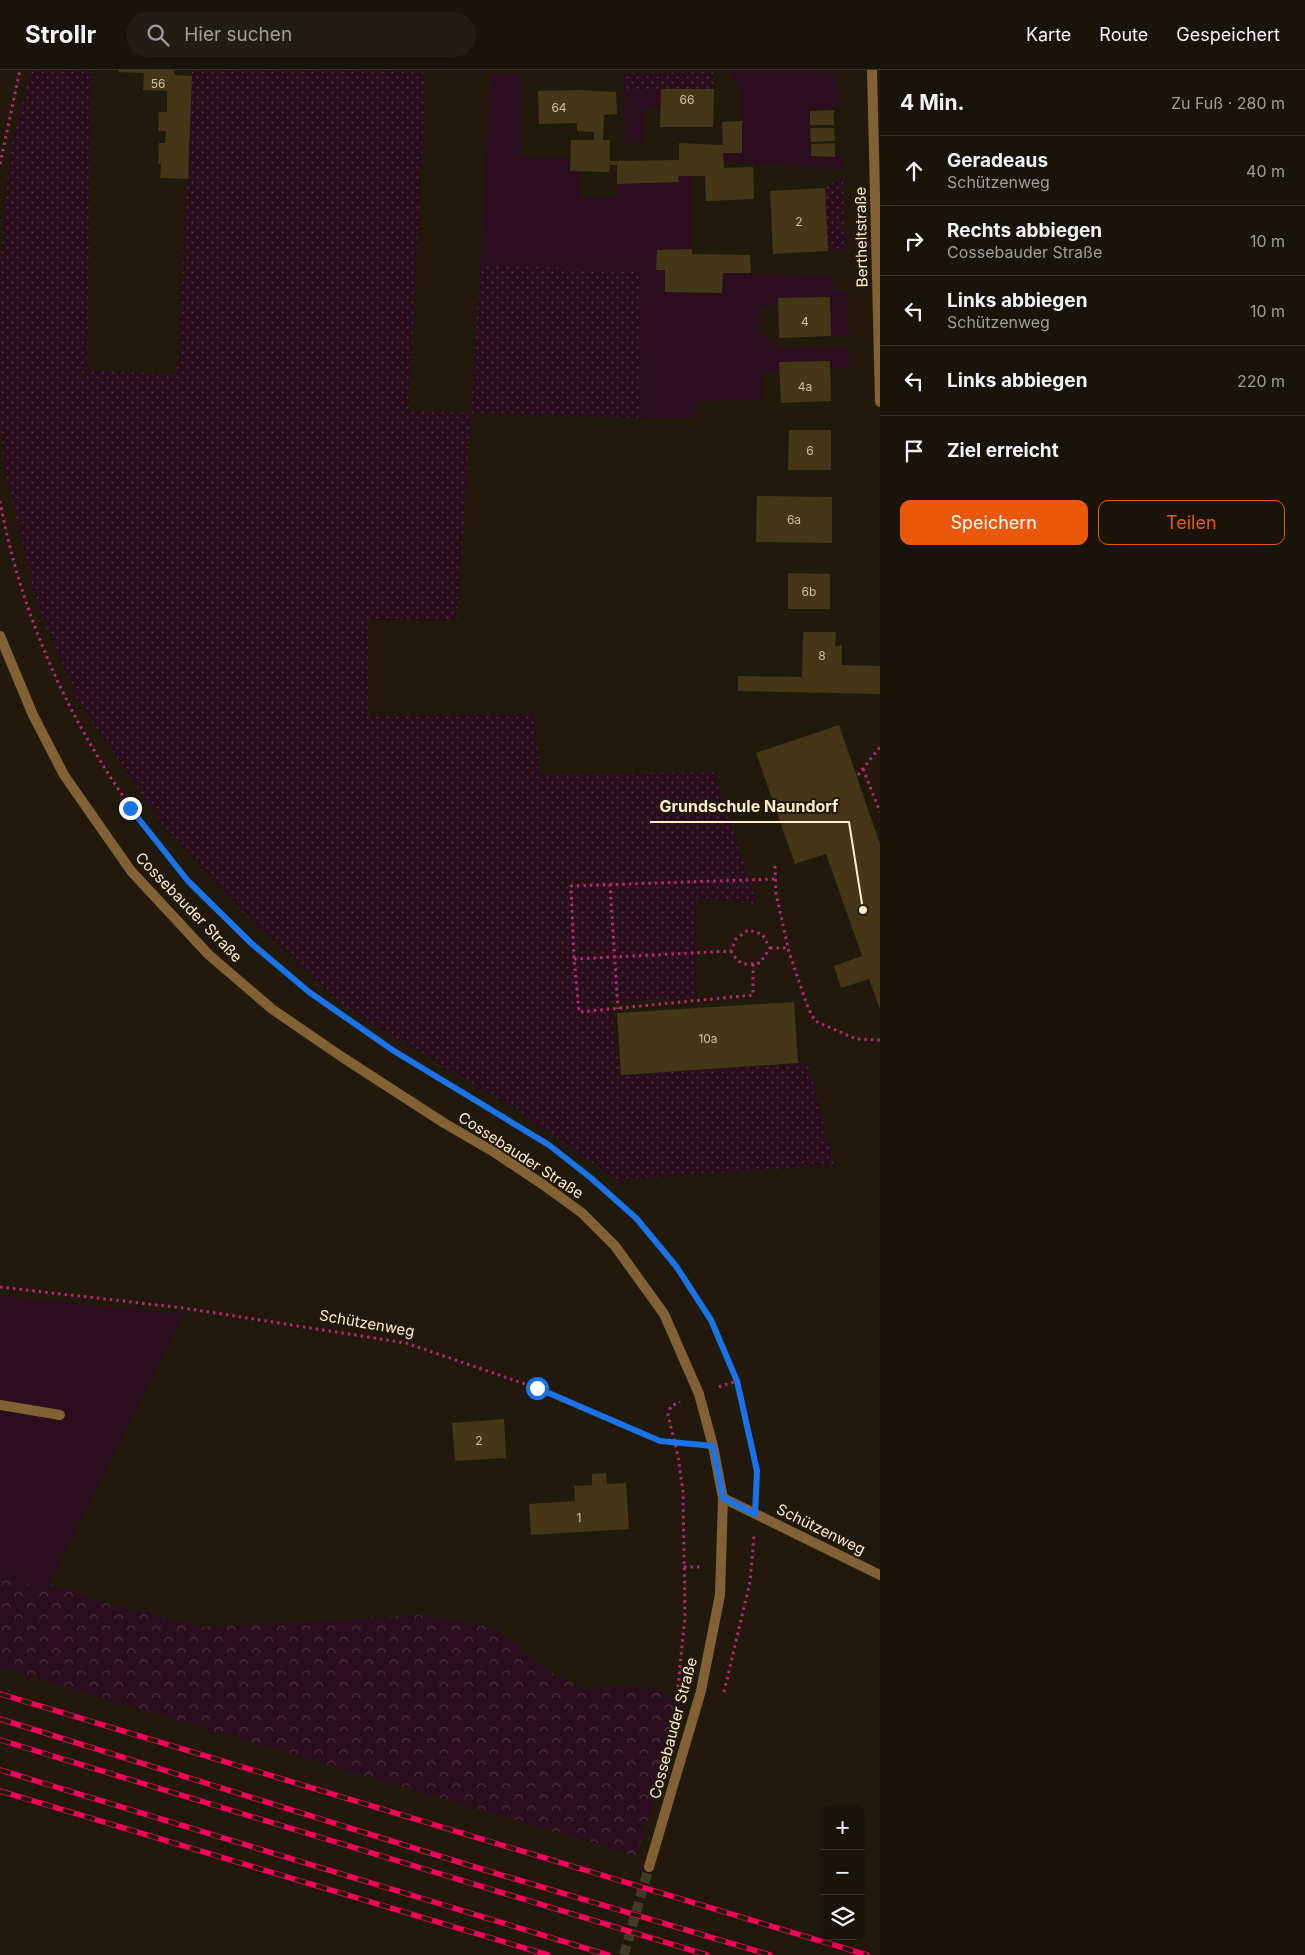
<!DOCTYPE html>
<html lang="de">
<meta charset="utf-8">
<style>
body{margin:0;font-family:Inter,sans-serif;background:#221d12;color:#f1f3f6}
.controls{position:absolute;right:15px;bottom:15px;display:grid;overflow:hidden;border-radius:10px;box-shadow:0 2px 12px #0003}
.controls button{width:45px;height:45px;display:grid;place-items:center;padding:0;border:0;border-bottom:1px solid #37332a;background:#191409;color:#f1f3f6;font:25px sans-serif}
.stop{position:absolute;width:15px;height:15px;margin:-11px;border:4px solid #1a73e8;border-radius:50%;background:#fff}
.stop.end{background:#1a73e8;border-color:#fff;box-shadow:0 1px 5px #0008}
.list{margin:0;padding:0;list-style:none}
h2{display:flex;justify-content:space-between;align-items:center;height:65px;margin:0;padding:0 20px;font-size:21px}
h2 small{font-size:16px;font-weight:400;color:#9f9e9c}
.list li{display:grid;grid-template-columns:32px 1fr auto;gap:15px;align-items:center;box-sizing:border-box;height:70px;padding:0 20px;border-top:1px solid #37332a}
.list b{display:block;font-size:19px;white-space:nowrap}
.list p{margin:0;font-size:16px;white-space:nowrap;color:#9f9e9c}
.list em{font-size:16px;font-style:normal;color:#9f9e9c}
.actions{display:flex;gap:10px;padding:15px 20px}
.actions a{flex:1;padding:11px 0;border:1px solid #ea580c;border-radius:10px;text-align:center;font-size:18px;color:#ea580c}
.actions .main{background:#ea580c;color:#fff}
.icon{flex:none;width:28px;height:28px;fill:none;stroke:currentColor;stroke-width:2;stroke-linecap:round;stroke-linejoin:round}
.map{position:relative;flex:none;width:880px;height:1885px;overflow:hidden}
header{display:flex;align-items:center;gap:30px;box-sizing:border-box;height:70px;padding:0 25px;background:#191409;border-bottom:1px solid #37332a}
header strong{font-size:24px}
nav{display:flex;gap:28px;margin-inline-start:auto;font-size:18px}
.search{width:350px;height:45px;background:#221d12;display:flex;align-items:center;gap:12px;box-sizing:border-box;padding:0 18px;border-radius:28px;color:#9f9e9c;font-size:19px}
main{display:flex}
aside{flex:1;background:#191409}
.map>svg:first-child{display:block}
</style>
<header>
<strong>Strollr</strong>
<div class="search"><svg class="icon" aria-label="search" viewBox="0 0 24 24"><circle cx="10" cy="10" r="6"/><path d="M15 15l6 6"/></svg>Hier suchen</div>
<nav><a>Karte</a><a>Route</a><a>Gespeichert</a></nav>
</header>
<main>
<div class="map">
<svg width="880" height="1885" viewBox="0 0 880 1885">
<defs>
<pattern id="grass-dots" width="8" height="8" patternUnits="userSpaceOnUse" patternTransform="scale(1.25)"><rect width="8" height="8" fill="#2b0e1d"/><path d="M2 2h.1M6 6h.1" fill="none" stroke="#4b313c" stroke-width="1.8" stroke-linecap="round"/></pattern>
<pattern id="forest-crowns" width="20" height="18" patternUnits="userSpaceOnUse" patternTransform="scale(1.25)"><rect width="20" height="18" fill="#2b0e1d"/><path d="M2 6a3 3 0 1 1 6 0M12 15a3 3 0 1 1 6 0" fill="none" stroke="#4b313c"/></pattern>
</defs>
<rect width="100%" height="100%" fill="#211a0c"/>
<!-- grass -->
<path fill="url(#grass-dots)" d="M 31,0 L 92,0 L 87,300 L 177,304 L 192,0 L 388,0 L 426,3 L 409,341 L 471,343 L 480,195 L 643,200 L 641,348 L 471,343 L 457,551 L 368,550 L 368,646 L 534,644 L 541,704 L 714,702 L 757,834 L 696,828 L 697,927 L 610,933 L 621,1005 L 808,993 L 834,1095 L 616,1110 L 520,1042 L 350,941 L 241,841 L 163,755 L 77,630 L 35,528 L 4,395 L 0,350 L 0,198 L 10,79 Z
M 713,2 L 714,19 L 624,20 L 623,3 Z
M 843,105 L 846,181 L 828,181 L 825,118 Z"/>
<!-- forest -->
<path fill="url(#forest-crowns)" d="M 0,1505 L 45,1519 L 50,1513 L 104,1533 L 204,1557 L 418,1545 L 493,1556 L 544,1598 L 584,1619 L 646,1616 L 685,1635 L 636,1786 L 0,1598 Z"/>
<!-- garden -->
<path fill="#2b0e1d" d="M 729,2 L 831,2 L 840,18 L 840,37 L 834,40 L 810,41 L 811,86 L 843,87 L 843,99 L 724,92 L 723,83 L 742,83 L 742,22 Z
M 491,4 L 521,4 L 521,87 L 571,88 L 571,101 L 579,102 L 580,128 L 617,127 L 617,114 L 679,112 L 678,106 L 691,106 L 692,179 L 657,180 L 656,200 L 665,200 L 665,222 L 722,223 L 723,203 L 833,205 L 833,221 L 847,221 L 849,266 L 831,266 L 829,227 L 778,229 L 778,235 L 758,237 L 759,265 L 766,265 L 776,278 L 849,277 L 849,298 L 830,298 L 830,291 L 780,292 L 780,302 L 762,303 L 762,330 L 696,331 L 696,348 L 641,348 L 642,200 L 480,195 Z
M 661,19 L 661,38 L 642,39 L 643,72 L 625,72 L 624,20 Z
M 0,1226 L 184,1244 L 46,1519 L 0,1505 Z"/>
<!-- building -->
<path fill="#433717" d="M 119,0 L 174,0 L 174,5 L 192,6 L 188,109 L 160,108 L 161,94 L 158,94 L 159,73 L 165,73 L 166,61 L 158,61 L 159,42 L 167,42 L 167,21 L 143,20 L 144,3 L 118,2 Z
M 661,19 L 714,19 L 713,57 L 660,57 Z
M 580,20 L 616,22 L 617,44 L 604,45 L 603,70 L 610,70 L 610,91 L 679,90 L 679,73 L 723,75 L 722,52 L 742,51 L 742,83 L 723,83 L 724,98 L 753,97 L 754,129 L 706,131 L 705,106 L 678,106 L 679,112 L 617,114 L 617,95 L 610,95 L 609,102 L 570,101 L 571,70 L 594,70 L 594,62 L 577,61 L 577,53 L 539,54 L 538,21 Z
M 834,40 L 834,55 L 810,55 L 810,41 Z
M 810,58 L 834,58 L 835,71 L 811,72 Z
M 835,73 L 835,87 L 811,86 L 811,74 Z
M 825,118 L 828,181 L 773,184 L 770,121 Z
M 692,179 L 692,184 L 750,185 L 751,203 L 723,203 L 722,223 L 665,222 L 665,200 L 656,200 L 657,180 Z
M 830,227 L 831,266 L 779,268 L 778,228 Z
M 830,291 L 831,331 L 781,333 L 779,292 Z
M 789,360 L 831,360 L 831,400 L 788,400 Z
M 757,426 L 832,427 L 832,473 L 756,472 Z
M 788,503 L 830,504 L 830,539 L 788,539 Z
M 803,562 L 836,562 L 835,576 L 842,575 L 842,595 L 880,596 L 880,624 L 738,621 L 738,606 L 802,607 Z
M 839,655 L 880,774 L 880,940 L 869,909 L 841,918 L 834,896 L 862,886 L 826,784 L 795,794 L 756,683 Z
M 794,932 L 798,993 L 621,1005 L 617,943 Z
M 504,1349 L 506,1388 L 455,1391 L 452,1353 Z
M 606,1403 L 607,1414 L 626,1413 L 629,1459 L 531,1465 L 529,1434 L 575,1431 L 574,1416 L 592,1415 L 592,1404 Z"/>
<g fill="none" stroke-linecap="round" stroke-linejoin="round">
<!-- tertiary-tunnel -->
<path stroke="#423a29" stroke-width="10" stroke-dasharray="10 5" stroke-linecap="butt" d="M 624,1885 L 649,1797"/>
<!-- path -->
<path stroke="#b82773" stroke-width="3" stroke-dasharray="2.5 4" stroke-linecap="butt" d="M 0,94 L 20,0
M 0,431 C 23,557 80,676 160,776 C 170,788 179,801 189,812 C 208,832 229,852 249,872 C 313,931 388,977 462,1022 C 491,1040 523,1056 551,1077 C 641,1141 718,1229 743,1339 C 750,1367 758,1394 756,1422
M 863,699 L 880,742
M 858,705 L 880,677
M 775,796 L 776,824 L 789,882 L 808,938 L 815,951 L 856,969 L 880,970
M 610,814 L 618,939
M 770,878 L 788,878
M 574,889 L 731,881 L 736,869 L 748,860 L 762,864 L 770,878 L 760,893 C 744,895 740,896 731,881
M 753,894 L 753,925 L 579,942 L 574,889 L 571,816 L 775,809
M 0,1217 L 184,1238 L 406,1273 L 537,1318 L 660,1371 L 692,1374
M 719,1317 L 737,1311
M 684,1497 L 701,1497
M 678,1617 L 685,1546 L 683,1422 L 678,1386 L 668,1345 L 671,1336 L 680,1332
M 724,1622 L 750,1512 L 754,1466"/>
<!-- service -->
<path stroke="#826134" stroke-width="10" d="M 0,1335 L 60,1345"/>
<!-- minor -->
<path stroke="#826134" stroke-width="10" d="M 872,0 L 880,332
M 723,1428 L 880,1505"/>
<!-- tertiary -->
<path stroke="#826134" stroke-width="10" d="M 0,566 L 33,645 L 64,705 L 131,801 L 209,885 L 272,939 L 342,987 L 444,1053 L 494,1082 L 545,1116 L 582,1143 L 615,1176 L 664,1244 L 699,1324 L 713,1376 L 723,1428 L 720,1525 L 701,1621 L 649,1797"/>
<defs>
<path id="rail" d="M 0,1624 L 867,1885
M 0,1649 L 478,1798 L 770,1885
M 0,1670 L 707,1885
M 0,1700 L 608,1885
M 0,1721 L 548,1885"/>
</defs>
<!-- rail casing -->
<use href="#rail" stroke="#f6005a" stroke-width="5.5"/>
<!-- rail -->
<use href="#rail" stroke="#211a0c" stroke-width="4" stroke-dasharray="11" stroke-linecap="butt"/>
</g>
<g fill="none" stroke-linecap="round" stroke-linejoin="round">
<!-- route -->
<path stroke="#1a73e8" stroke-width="6" d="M 130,738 L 188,811 L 251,873 L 309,922 L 394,981 L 549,1075 L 591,1108 L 636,1148 L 676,1196 L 711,1250 L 737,1311 L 757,1401 L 755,1444 L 723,1428 L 713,1376 L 660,1371 L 537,1318"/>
</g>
<g text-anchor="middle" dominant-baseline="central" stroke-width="4" stroke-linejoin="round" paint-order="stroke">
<!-- number labels -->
<g font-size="12" fill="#d0c09e">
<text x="158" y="13">56</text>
<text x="687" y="29">66</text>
<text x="559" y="37">64</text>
<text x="799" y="151">2</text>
<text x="805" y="251">4</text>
<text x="805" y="316">4a</text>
<text x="810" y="380">6</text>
<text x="794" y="449">6a</text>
<text x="809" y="521">6b</text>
<text x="822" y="585">8</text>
<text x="708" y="968">10a</text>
<text x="479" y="1370">2</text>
<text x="579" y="1447">1</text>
</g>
<!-- street labels -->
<g font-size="15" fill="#ffedcb" stroke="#211a0c">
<text transform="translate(861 167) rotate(-91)">Bertheltstraße</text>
<text transform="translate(189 837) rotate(46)">Cossebauder Straße</text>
<text transform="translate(521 1085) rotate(33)">Cossebauder Straße</text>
<text transform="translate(367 1253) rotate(10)">Schützenweg</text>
<text transform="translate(821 1459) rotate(26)">Schützenweg</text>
<text transform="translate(673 1658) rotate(-75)">Cossebauder Straße</text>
</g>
</g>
<!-- callouts -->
<path fill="none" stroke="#ffedcb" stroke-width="2" d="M863 840L849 752H650"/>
<circle fill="#ffedcb" stroke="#211a0c" stroke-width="2" cx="863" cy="840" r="5"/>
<g font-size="16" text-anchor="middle" font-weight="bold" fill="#ffedcb" stroke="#211a0c" stroke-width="4" stroke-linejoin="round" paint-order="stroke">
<text x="749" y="742">Grundschule Naundorf</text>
</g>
</svg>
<div class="controls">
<button>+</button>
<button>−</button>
<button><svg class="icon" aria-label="layers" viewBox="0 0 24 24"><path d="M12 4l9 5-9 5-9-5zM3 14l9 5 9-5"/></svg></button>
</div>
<div class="stop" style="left:537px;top:1318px"></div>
<div class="stop end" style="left:130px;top:738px"></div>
</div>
<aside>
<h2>4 Min.<small>Zu Fuß · 280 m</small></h2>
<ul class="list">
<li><svg class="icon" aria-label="ahead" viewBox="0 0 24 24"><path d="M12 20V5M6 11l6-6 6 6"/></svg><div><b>Geradeaus</b><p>Schützenweg</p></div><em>40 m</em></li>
<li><svg class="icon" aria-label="right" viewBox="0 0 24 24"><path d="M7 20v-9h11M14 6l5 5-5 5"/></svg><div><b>Rechts abbiegen</b><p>Cossebauder Straße</p></div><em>10 m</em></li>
<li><svg class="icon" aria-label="left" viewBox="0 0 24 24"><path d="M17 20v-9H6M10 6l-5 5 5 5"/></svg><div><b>Links abbiegen</b><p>Schützenweg</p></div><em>10 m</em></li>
<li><svg class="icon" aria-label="left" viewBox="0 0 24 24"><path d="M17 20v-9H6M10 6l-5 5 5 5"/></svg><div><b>Links abbiegen</b></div><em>220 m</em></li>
<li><svg class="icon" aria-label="arrive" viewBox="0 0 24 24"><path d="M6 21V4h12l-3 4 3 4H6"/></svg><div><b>Ziel erreicht</b></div></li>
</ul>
<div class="actions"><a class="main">Speichern</a><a>Teilen</a></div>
</aside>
</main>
